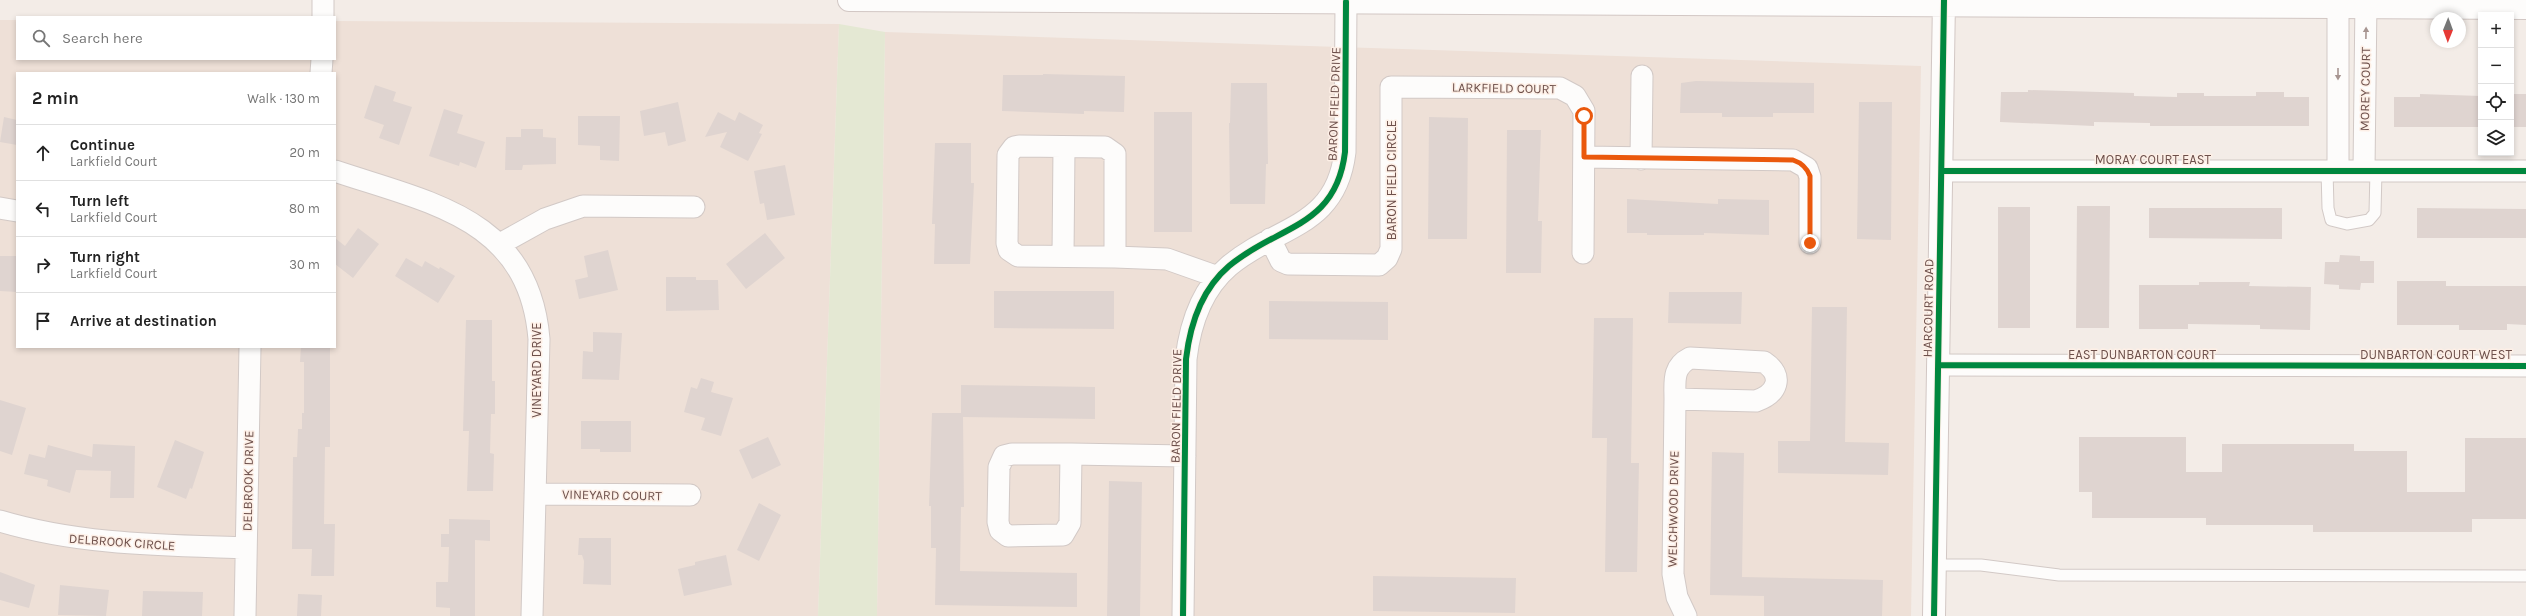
<!DOCTYPE html>
<meta charset="utf-8">
<style>
body{margin:0;font-family:Karla,sans-serif;background:#f2f2f2;color:#222}
.controls{position:absolute;right:12px;top:12px;display:grid;overflow:hidden;border-radius:0px;box-shadow:0 2px 6px #0003}
.controls button{width:36px;height:36px;display:grid;place-items:center;padding:0;border:0;border-bottom:1px solid #e0e0e0;background:#fff;color:#222;font:20px sans-serif}
.compass{position:absolute;left:2430px;top:12px;width:36px;height:36px;border-radius:50%;background:#fff;box-shadow:0 2px 6px #0003;rotate:181deg}
.stop{position:absolute;width:12px;height:12px;margin:-9px;border:3px solid #ea580c;border-radius:50%;background:#fff}
.stop.end{background:#ea580c;border-color:#fff;box-shadow:0 1px 4px #0008}
.list{margin:0;padding:0;list-style:none}
h2{display:flex;justify-content:space-between;align-items:center;height:52px;margin:0;padding:0 16px;font-size:17px}
h2 small{font-size:13px;font-weight:400;color:#767676}
.list li{display:grid;grid-template-columns:26px 1fr auto;gap:12px;align-items:center;box-sizing:border-box;height:56px;padding:0 16px;border-top:1px solid #e0e0e0}
.list b{display:block;font-size:15px;white-space:nowrap}
.list p{margin:0;font-size:13px;white-space:nowrap;color:#767676}
.list em{font-size:13px;font-style:normal;color:#767676}
.icon{flex:none;width:22px;height:22px;fill:none;stroke:currentColor;stroke-width:2;stroke-linecap:round;stroke-linejoin:round}
.map{position:relative;flex:none;width:2526px;height:616px;overflow:hidden}
.search{position:absolute;background:#fff;box-shadow:0 2px 6px #0003;left:16px;top:16px;width:320px;height:44px;display:flex;align-items:center;gap:10px;box-sizing:border-box;padding:0 14px;border-radius:0px;color:#767676;font-size:15px}
.panel{position:absolute;background:#fff;box-shadow:0 2px 6px #0003;left:16px;top:72px;width:320px;height:276px;border-radius:0px}
.map>svg:first-child{display:block}
</style>
<div class="map">
<svg width="2526" height="616" viewBox="0 0 2526 616">
<rect width="100%" height="100%" fill="#f3ece7"/>
<!-- residential -->
<path fill="#eee0d7" fill-rule="evenodd" d="M 0,20 L 17,20 L 17,59 L 335,59 L 335,21 L 839,24 L 818,616 L 0,616 ZM 17,73 L 335,73 L 335,347 L 17,347 Z
M 885,32 L 1921,66 L 1911,616 L 877,616 Z"/>
<!-- green -->
<path fill="#e4e8d3" d="M 839,24 L 885,32 L 877,616 L 818,616 Z"/>
<!-- building -->
<path fill="#dfd4d0" d="M 1043,74 L 1125,76 L 1124,112 L 1084,111 L 1084,114 L 1002,111 L 1003,75 L 1043,75 Z
M 1696,81 L 1814,83 L 1814,113 L 1773,113 L 1773,117 L 1722,117 L 1722,113 L 1680,113 L 1681,83 Z
M 1231,83 L 1267,83 L 1268,164 L 1266,164 L 1265,204 L 1230,204 L 1229,123 L 1230,123 Z
M 375,85 L 396,92 L 393,101 L 412,107 L 399,145 L 379,138 L 384,125 L 364,118 Z
M 2028,90 L 2134,93 L 2134,96 L 2177,97 L 2177,93 L 2204,93 L 2204,96 L 2256,96 L 2256,92 L 2284,92 L 2284,97 L 2309,97 L 2309,126 L 2150,126 L 2150,123 L 2094,122 L 2094,126 L 2000,122 L 2001,92 L 2028,92 Z
M 2420,94 L 2481,96 L 2481,127 L 2394,127 L 2394,97 L 2420,97 Z
M 2511,94 L 2526,94 L 2526,127 L 2511,127 Z
M 678,102 L 686,141 L 668,146 L 665,132 L 644,136 L 640,111 Z
M 1859,102 L 1892,102 L 1891,240 L 1857,239 Z
M 444,109 L 463,115 L 457,133 L 485,142 L 476,168 L 460,162 L 459,166 L 429,156 Z
M 718,112 L 735,121 L 739,112 L 763,125 L 759,133 L 762,134 L 748,161 L 720,147 L 727,132 L 705,137 Z
M 1154,112 L 1192,112 L 1192,232 L 1154,232 Z
M 578,116 L 620,116 L 619,161 L 600,160 L 600,146 L 578,145 Z
M 4,117 L 17,120 L 17,145 L 0,142 Z
M 1429,117 L 1468,118 L 1467,239 L 1428,239 Z
M 521,129 L 543,129 L 543,137 L 556,138 L 556,164 L 523,165 L 522,170 L 505,170 L 506,137 L 521,137 Z
M 1507,130 L 1541,130 L 1538,221 L 1542,221 L 1541,273 L 1506,273 Z
M 935,143 L 971,143 L 971,183 L 974,183 L 970,264 L 934,264 L 935,224 L 932,224 Z
M 785,165 L 795,215 L 767,220 L 764,203 L 760,204 L 754,171 Z
M 1627,199 L 1718,204 L 1718,199 L 1769,200 L 1769,235 L 1704,233 L 1704,235 L 1647,235 L 1647,233 L 1627,233 Z
M 2077,206 L 2110,206 L 2109,328 L 2076,328 Z
M 1998,207 L 2030,207 L 2030,328 L 1998,328 Z
M 2149,208 L 2282,208 L 2282,239 L 2149,238 Z
M 2417,208 L 2526,209 L 2526,238 L 2417,238 Z
M 358,228 L 379,244 L 353,278 L 335,264 L 335,238 L 345,246 Z
M 765,233 L 785,258 L 746,289 L 726,264 Z
M 608,250 L 618,290 L 579,299 L 575,280 L 588,277 L 584,256 Z
M 2340,255 L 2360,256 L 2360,261 L 2374,261 L 2374,283 L 2361,283 L 2360,290 L 2339,289 L 2339,285 L 2324,284 L 2325,262 L 2339,262 Z
M 0,256 L 17,256 L 17,292 L 0,291 Z
M 406,258 L 422,267 L 425,261 L 439,269 L 440,267 L 455,276 L 438,303 L 395,276 Z
M 666,277 L 696,277 L 696,280 L 718,280 L 719,310 L 666,311 Z
M 2397,281 L 2446,281 L 2446,286 L 2526,286 L 2526,325 L 2507,324 L 2507,330 L 2459,330 L 2459,325 L 2397,325 Z
M 2199,282 L 2250,282 L 2249,286 L 2311,287 L 2310,330 L 2260,329 L 2260,325 L 2188,324 L 2188,329 L 2139,329 L 2139,285 L 2199,285 Z
M 994,291 L 1114,291 L 1114,329 L 994,328 Z
M 1669,292 L 1742,292 L 1741,324 L 1668,323 Z
M 1269,301 L 1388,302 L 1388,340 L 1269,339 Z
M 1812,307 L 1847,307 L 1845,442 L 1889,443 L 1888,475 L 1778,473 L 1778,441 L 1810,441 Z
M 1594,318 L 1633,318 L 1631,463 L 1639,463 L 1637,572 L 1605,572 L 1607,438 L 1592,438 Z
M 466,320 L 492,320 L 492,381 L 495,381 L 495,414 L 491,414 L 490,453 L 494,454 L 493,491 L 467,491 L 469,431 L 463,431 Z
M 593,332 L 622,333 L 619,380 L 582,379 L 583,351 L 593,352 Z
M 301,347 L 330,347 L 330,447 L 325,447 L 324,524 L 335,524 L 334,576 L 311,576 L 312,549 L 292,549 L 293,457 L 297,457 L 298,429 L 302,429 L 302,413 L 304,413 L 304,362 L 300,362 Z
M 701,378 L 714,382 L 711,392 L 733,398 L 721,436 L 701,430 L 705,418 L 684,412 L 691,387 L 697,389 Z
M 961,385 L 1095,387 L 1095,419 L 963,417 L 964,507 L 961,507 L 960,571 L 1077,573 L 1077,607 L 935,605 L 936,548 L 931,548 L 931,506 L 929,506 L 932,413 L 961,413 Z
M 0,400 L 26,408 L 12,455 L 0,451 Z
M 581,421 L 631,421 L 631,452 L 600,452 L 600,449 L 581,449 Z
M 768,437 L 781,465 L 752,479 L 739,450 Z
M 2079,437 L 2186,437 L 2186,472 L 2222,472 L 2222,444 L 2354,444 L 2354,451 L 2407,451 L 2407,492 L 2465,492 L 2465,438 L 2526,438 L 2526,519 L 2472,519 L 2472,532 L 2313,532 L 2313,525 L 2206,525 L 2206,518 L 2092,518 L 2092,492 L 2079,492 Z
M 175,440 L 204,452 L 192,489 L 190,488 L 186,499 L 157,487 Z
M 93,444 L 135,446 L 134,498 L 110,498 L 111,471 L 76,470 L 70,493 L 47,486 L 48,480 L 24,474 L 29,454 L 45,458 L 48,445 L 92,457 Z
M 1712,452 L 1744,453 L 1742,577 L 1883,580 L 1882,616 L 1764,616 L 1764,596 L 1710,595 Z
M 1109,481 L 1142,482 L 1140,616 L 1107,616 Z
M 759,503 L 781,515 L 759,561 L 737,550 Z
M 449,519 L 490,520 L 490,541 L 475,540 L 475,616 L 450,616 L 450,608 L 436,607 L 436,582 L 448,582 L 449,547 L 441,547 L 441,534 L 449,534 Z
M 579,538 L 611,538 L 611,585 L 583,584 L 584,561 L 582,555 L 578,555 Z
M 726,555 L 732,585 L 684,596 L 678,569 L 695,565 L 695,562 Z
M 0,572 L 35,585 L 29,608 L 0,600 Z
M 1373,576 L 1516,578 L 1515,613 L 1373,611 Z
M 60,585 L 109,590 L 106,616 L 58,615 Z
M 143,591 L 203,592 L 202,616 L 142,616 Z
M 298,594 L 322,595 L 321,616 L 297,616 Z"/>
<g fill="none" stroke-linecap="round" stroke-linejoin="round">
<defs>
<path id="lane" d="M 2327,170 L 2328,208 L 2331,220 L 2347,224 L 2369,220 L 2375,213 L 2376,170
M 1935,565 L 1981,565 L 2059,575 L 2526,576"/>
<path id="street" d="M 323,17 L 323,0
M 321,73 L 322,59
M 1019,146 L 1105,147 L 1115,154 L 1115,257 L 1018,256 L 1009,250 L 1007,243 L 1008,155 L 1014,147 Z
M 1584,157 L 1793,160 L 1807,168 L 1810,177 L 1810,243
M 1641,159 L 1642,76
M 2338,170 L 2338,0
M 2364,170 L 2366,0
M 335,171 C 430,203 529,218 539,339 L 532,616
M 1942,171 L 2526,171
M 0,208 L 17,211
M 1270,239 L 1281,261 L 1288,264 L 1379,265 L 1387,258 L 1391,249 L 1391,87 L 1560,88 L 1575,96 L 1584,111 L 1583,253
M 500,244 L 545,219 L 583,206 L 694,207
M 1063,256 L 1064,147
M 1115,257 L 1167,259 L 1218,277
M 1690,358 L 1764,362 C 1785,376 1777,394 1756,401 L 1675,399 C 1675,382 1672,367 1690,358 Z
M 1939,365 L 2526,366
M 1675,399 L 1673,574 L 1677,597 L 1686,616
M 1012,454 L 1071,454 L 1070,523 L 1063,535 L 1008,536 L 1000,530 L 998,522 L 999,467 L 1004,456 Z
M 1071,454 L 1185,456
M 535,494 L 690,495
M 0,521 C 80,545 163,545 246,548
M 245,616 L 250,347
M 1183,616 L 1186,359 C 1190,325 1202,289 1229,266 C 1278,225 1336,228 1345,152 L 1346,2"/>
<path id="secondary" d="M 849,0 L 2526,8
M 1934,616 L 1944,0"/>
</defs>
<!-- lane casing -->
<use href="#lane" stroke="#d2c9c6" stroke-width="13"/>
<!-- street casing -->
<use href="#street" stroke="#d2c9c6" stroke-width="23"/>
<!-- secondary casing -->
<use href="#secondary" stroke="#d2c7c4" stroke-width="24"/>
<!-- lane -->
<use href="#lane" stroke="#fdfcfb" stroke-width="11"/>
<!-- street -->
<use href="#street" stroke="#fdfcfb" stroke-width="21"/>
<!-- secondary -->
<use href="#secondary" stroke="#fdfcfb" stroke-width="22"/>
<defs>
<path id="cycleway" d="M 1942,171 L 2526,171
M 1939,365 L 2526,366
M 1183,616 L 1186,359 C 1190,325 1202,289 1229,266 C 1278,225 1336,228 1345,152 L 1346,2
M 1934,616 L 1944,0"/>
</defs>
<!-- cycleway casing -->
<use href="#cycleway" stroke="#fdefe6" stroke-width="8"/>
<!-- cycleway -->
<use href="#cycleway" stroke="#00873e" stroke-width="6"/>
</g>
<!-- one-way arrows -->
<defs><path id="oneway-solid" d="M-6-.8H1V-3.2L6.5 0L1 3.2V.8H-6Z"/></defs>
<g fill="#a79591">
<use href="#oneway-solid" transform="translate(2366 33) rotate(-89)"/>
<use href="#oneway-solid" transform="translate(2338 74) rotate(90)"/>
</g>
<g fill="none" stroke-linecap="round" stroke-linejoin="round">
<!-- route -->
<path stroke="#ea580c" stroke-width="5" d="M 1584,116 L 1584,157 L 1793,160 C 1802,163 1807,168 1810,176 L 1810,243"/>
</g>
<g text-anchor="middle" dominant-baseline="central" stroke-width="3" stroke-linejoin="round" paint-order="stroke">
<!-- street labels -->
<g font-size="13" fill="#6d504b" stroke="#fdefe6">
<text transform="translate(1504 88) rotate(1)">LARKFIELD COURT</text>
<text transform="translate(2365 89) rotate(-89)">MOREY COURT</text>
<text transform="translate(1334 104) rotate(-88)">BARON FIELD DRIVE</text>
<text x="2153" y="159">MORAY COURT EAST</text>
<text transform="translate(1391 180) rotate(-90)">BARON FIELD CIRCLE</text>
<text transform="translate(1928 308) rotate(-89)">HARCOURT ROAD</text>
<text x="2142" y="354">EAST DUNBARTON COURT</text>
<text x="2436" y="354">DUNBARTON COURT WEST</text>
<text transform="translate(536 370) rotate(-90)">VINEYARD DRIVE</text>
<text transform="translate(1176 406) rotate(-89)">BARON FIELD DRIVE</text>
<text transform="translate(248 481) rotate(-89)">DELBROOK DRIVE</text>
<text transform="translate(612 495) rotate(1)">VINEYARD COURT</text>
<text transform="translate(1673 509) rotate(-89)">WELCHWOOD DRIVE</text>
<text transform="translate(122 542) rotate(4)">DELBROOK CIRCLE</text>
</g>
</g>
</svg>
<div class="controls">
<button>+</button>
<button>−</button>
<button><svg class="icon" aria-label="locate" viewBox="0 0 24 24"><circle cx="12" cy="12" r="6"/><path d="M12 2v4M12 18v4M2 12h4M18 12h4"/></svg></button>
<button><svg class="icon" aria-label="layers" viewBox="0 0 24 24"><path d="M12 4l9 5-9 5-9-5zM3 14l9 5 9-5"/></svg></button>
</div>
<svg class="compass" viewBox="-18 -18 36 36"><path d="M0-13l5 13h-10z" fill="#e53935"/><path d="M0 13l5-13h-10z" fill="#767676"/></svg>
<div class="stop" style="left:1584px;top:116px"></div>
<div class="stop end" style="left:1810px;top:243px"></div>
<div class="search"><svg class="icon" aria-label="search" viewBox="0 0 24 24"><circle cx="10" cy="10" r="6"/><path d="M15 15l6 6"/></svg>Search here</div>
<section class="panel">
<h2>2 min<small>Walk · 130 m</small></h2>
<ul class="list">
<li><svg class="icon" aria-label="ahead" viewBox="0 0 24 24"><path d="M12 20V5M6 11l6-6 6 6"/></svg><div><b>Continue</b><p>Larkfield Court</p></div><em>20 m</em></li>
<li><svg class="icon" aria-label="left" viewBox="0 0 24 24"><path d="M17 20v-9H6M10 6l-5 5 5 5"/></svg><div><b>Turn left</b><p>Larkfield Court</p></div><em>80 m</em></li>
<li><svg class="icon" aria-label="right" viewBox="0 0 24 24"><path d="M7 20v-9h11M14 6l5 5-5 5"/></svg><div><b>Turn right</b><p>Larkfield Court</p></div><em>30 m</em></li>
<li><svg class="icon" aria-label="arrive" viewBox="0 0 24 24"><path d="M6 21V4h12l-3 4 3 4H6"/></svg><div><b>Arrive at destination</b></div></li>
</ul>
</section>
</div>
